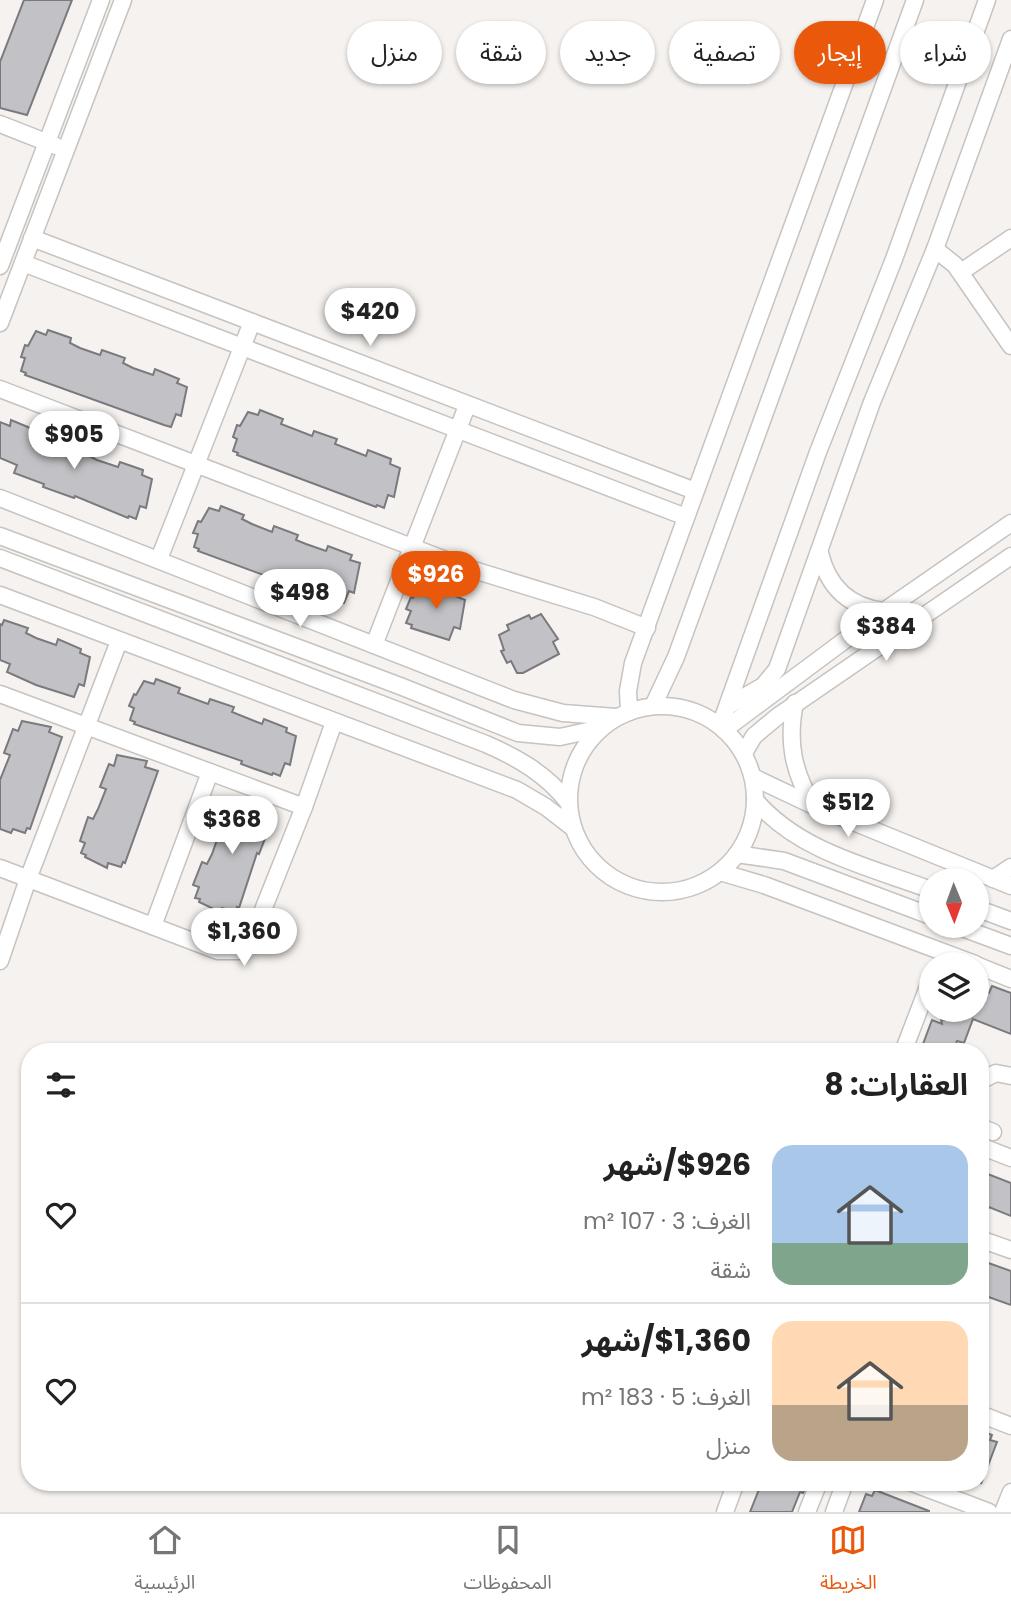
<!DOCTYPE html>
<html lang="ar">
<meta charset="utf-8">
<style>
body{margin:0;font-family:Poppins,"Noto Sans Arabic",sans-serif;background:#f2f2f2;color:#222;direction:rtl;height:100vh;display:flex;flex-direction:column;font-size:26px;white-space:nowrap}
*{box-sizing:border-box;margin:0}
p{font-size:23px;color:#767676}
.icon{flex:none;width:38px;height:38px;fill:none;stroke:currentColor;stroke-width:2;stroke-linecap:round;stroke-linejoin:round}
.map{position:relative;flex:1;overflow:hidden;direction:ltr}
.drawer{position:absolute;left:21px;top:1043px;width:968px;height:448px;display:flex;flex-direction:column;background:#fff;border-radius:28px;box-shadow:0 2px 5px #0004;direction:rtl}
.drawer>*{flex:none}
.guide{position:absolute;left:21px;top:21px;width:970px;height:63px;direction:rtl;display:flex;gap:14px}
.needle{width:46px;rotate:179deg}
.fabs{position:absolute;left:919px;top:868px;display:grid;gap:14px}
.fabs a{display:grid;place-items:center;width:70px;height:70px;border-radius:50%;background:#fff;box-shadow:0 2px 5px #0004;font-size:35px}
.price{position:absolute;translate:-50% -60px;padding:0 16px;border-radius:24px;background:#fff;color:#222;font-size:23px;line-height:46px;filter:drop-shadow(0 2px 4px #0008)}
.price::after{content:'';position:absolute;left:50%;top:42px;width:21px;height:16px;margin-left:-10px;background:inherit;clip-path:polygon(0 0,100% 0,50% 100%)}
.price.active{background:#ea580c;color:#fff}
ul{padding:0;list-style:none}
li{display:flex;align-items:center;gap:21px;height:175px;padding:0 21px}
li+li{border-top:2px solid #e0e0e0}
li span{display:grid;place-items:center;flex:none;width:196px;height:140px;border-radius:21px;color:#555}
li>.icon{margin-inline-start:auto}
span .icon{width:84px;height:84px;fill:#fffc;stroke-width:1}
li b{font-size:30px}
h2{display:flex;justify-content:space-between;align-items:center;height:84px;padding:0 21px;font-size:30px}
.tag{padding:0 24px;border-radius:32px;background:#fff;box-shadow:0 2px 5px #0004;font-size:24px;line-height:63px}
.tag.active{background:#ea580c;color:#fff}
.tabs{display:flex;justify-content:space-around;align-items:center;height:98px;border-top:2px solid #e0e0e0;background:#fff;font-size:19px;color:#767676}
.tabs a{display:grid;justify-items:center;gap:4px}
.tabs .active{color:#ea580c}
.map>svg:first-child{display:block}
.building{fill:#c2c2c6;stroke:#7a7a7e;stroke-width:2}
.lines{fill:none;stroke-linecap:round;stroke-linejoin:round}
.minor-casing{stroke:#c6c3c0;stroke-width:19}
.minor{stroke:#fff;stroke-width:16}
</style>
<div class="map">
<svg width="1011" height="1512" viewBox="0 0 1011 1512">
<rect width="100%" height="100%" fill="#f5f2ef"/>
<!-- building -->
<g class="building">
<polygon points="24,0 72,0 27,115 0,108 0,62"/>
<polygon points="48,330 71,338 70,343 80,348 100,355 102,350 125,358 123,363 133,368 153,375 155,369 179,379 177,383 187,387 181,416 176,414 171,427 164,425 25,375 26,373 21,371 25,358 21,357 25,345 28,346 36,331 46,335"/>
<polygon points="260,410 283,419 281,424 312,436 314,431 337,439 335,444 356,452 366,456 368,450 391,459 390,464 400,468 394,497 388,495 384,508 377,505 376,507 237,455 238,453 233,451 237,439 233,437 237,425 240,426 248,412 258,415"/>
<polygon points="11,420 35,430 33,434 43,439 64,447 66,442 89,450 87,455 97,460 118,467 120,462 143,470 142,475 152,479 146,508 140,506 136,519 129,516 128,518 75,496 74,498 43,487 44,484 14,473 17,465 0,458 0,422 10,426"/>
<polygon points="221,506 244,515 242,519 252,524 272,532 274,526 298,535 296,540 306,544 326,551 328,546 352,555 350,560 360,563 354,593 349,591 344,603 337,602 198,551 199,549 194,547 198,534 193,533 198,521 201,522 209,508 219,511"/>
<polygon points="433,583 457,591 455,596 465,600 460,629 454,627 449,640 411,628 412,625 406,623 411,611 406,609 411,597 413,598 421,584 431,588"/>
<polygon points="541,614 558,639 553,642 559,654 523,673 517,673 511,661 507,663 501,651 504,650 499,635 509,630 507,625 529,615 531,619"/>
<polygon points="4,620 28,628 26,633 36,638 56,645 58,639 81,649 80,653 90,657 84,686 79,684 74,697 36,685 7,672 10,664 0,660 0,624 2,625"/>
<polygon points="156,679 180,688 178,693 208,704 210,699 234,707 232,712 262,724 264,719 287,728 286,732 296,736 290,765 285,763 280,776 273,773 272,775 241,764 242,761 134,724 135,722 130,720 134,708 129,706 134,694 136,695 144,681 154,684"/>
<polygon points="22,721 51,727 49,732 62,737 30,829 27,828 25,833 13,829 11,833 0,829 0,780 10,755 4,753 13,729 18,731"/>
<polygon points="117,755 147,761 145,767 158,771 125,863 123,862 121,867 108,863 107,868 85,857 86,855 81,853 85,843 80,841 88,817 93,819 98,809 106,789 100,787 109,764 114,766"/>
<polygon points="231,800 260,805 258,811 271,815 269,822 271,823 259,854 257,853 239,908 237,907 235,912 222,908 220,912 199,902 200,899 195,898 199,887 193,885 202,862 207,864 212,854 219,834 214,832 222,808 227,810"/>
<polygon points="992,986 1011,993 1011,1034 973,1019 964,1043 957,1041 953,1052 920,1052 932,1020 942,1024 941,1019 945,1020 949,1010 976,1010 976,988 989,993"/>
<polygon points="980,1171 1011,1183 1011,1216 989,1207 980,1227"/>
<polygon points="980,1260 1011,1271 1011,1305 983,1295 984,1291 981,1290 985,1280 980,1278"/>
<polygon points="980,1430 992,1435 990,1440 997,1442 981,1484"/>
<polygon points="770,1482 808,1482 803,1493 800,1492 792,1512 750,1512 760,1487 767,1490"/>
<polygon points="875,1490 929,1511 929,1512 859,1512 866,1494 872,1496"/>
</g>
<g class="lines">
<defs>
<g id="minor">
<polyline points="0,124 56,146"/>
<polyline points="32,238 695,491"/>
<polyline points="935,249 955,265 1011,346"/>
<polyline points="23,263 686,517"/>
<polyline points="0,266 101,0"/>
<polyline points="961,272 1011,238"/>
<polyline points="0,323 123,0"/>
<polyline points="0,389 464,567 594,607 647,628"/>
<polyline points="0,498 514,700 563,713 616,717"/>
<polyline points="0,536 400,686 518,733 560,737 601,728"/>
<path d="M820,553C828,587 849,607 884,611"/>
<path d="M0,558L486,744C518,758 546,774 568,802"/>
<polyline points="159,559 252,322"/>
<polyline points="0,595 517,790 546,807 573,828"/>
<polyline points="374,645 467,406"/>
<polyline points="0,694 304,807"/>
<path d="M795,703C787,741 793,773 814,806"/>
<circle cx="662" cy="799" r="93"/>
<polyline points="653,706 676,657 915,0"/>
<polyline points="728,706 763,686 777,669 872,402 935,249 1011,39"/>
<polyline points="629,712 628,691 633,663 875,0"/>
<polyline points="720,726 818,452 894,259 987,0"/>
<polyline points="724,730 884,611 1011,523"/>
<polyline points="744,753 754,736 778,716 1011,556"/>
<polyline points="753,777 814,806 1011,886"/>
<path d="M755,800C799,852 870,867 931,890"/>
<polyline points="737,854 784,861 931,916"/>
<polyline points="0,868 218,951 239,951 253,935 304,807 334,722"/>
<polyline points="720,872 764,885 975,964"/>
<polyline points="993,879 1011,867"/>
<polyline points="976,908 1011,921"/>
<polyline points="153,926 210,772"/>
<polyline points="957,926 1011,946"/>
<polyline points="0,961 28,879 119,641"/>
<polyline points="976,965 1011,979"/>
<polyline points="903,1052 931,979"/>
<polyline points="980,1081 996,1073 1011,1076"/>
<polyline points="980,1127 993,1132"/>
<polyline points="980,1146 1011,1158"/>
<polyline points="980,1239 1011,1250"/>
<polyline points="980,1414 1011,1426"/>
<polyline points="910,1482 989,1512"/>
<polyline points="725,1512 736,1482"/>
<polyline points="807,1512 819,1482"/>
<polyline points="834,1512 845,1482"/>
<polyline points="1003,1512 1011,1492"/>
</g>
</defs>
<!-- minor casing -->
<use href="#minor" class="minor-casing"/>
<!-- minor -->
<use href="#minor" class="minor"/>
</g>
</svg>
<div class="fabs">
<a><svg class="needle" viewBox="-14 -14 28 28"><path d="M0-13l5 13h-10z" fill="#e53935"/><path d="M0 13l5-13h-10z" fill="#767676"/></svg></a>
<a><svg class="icon" aria-label="layers" viewBox="0 0 24 24"><path d="M12 4l9 5-9 5-9-5zM3 14l9 5 9-5"/></svg></a>
</div>
<b class="price" style="left:370px;top:348px">$420</b>
<b class="price" style="left:74px;top:471px">$905</b>
<b class="price active" style="left:436px;top:611px">$926</b>
<b class="price" style="left:300px;top:629px">$498</b>
<b class="price" style="left:886px;top:663px">$384</b>
<b class="price" style="left:848px;top:839px">$512</b>
<b class="price" style="left:232px;top:856px">$368</b>
<b class="price" style="left:244px;top:968px">$1,360</b>
<div class="guide">
<a class="tag">شراء</a>
<a class="tag active">إيجار</a>
<a class="tag">تصفية</a>
<a class="tag">جديد</a>
<a class="tag">شقة</a>
<a class="tag">منزل</a>
</div>
<section class="drawer">
<h2>العقارات: 8<svg class="icon" aria-label="filters" viewBox="0 0 24 24"><path d="M4 7h16M4 17h16"/><circle cx="9" cy="7" r="2"/><circle cx="15" cy="17" r="2"/></svg></h2>
<ul>
<li><span style="background:linear-gradient(#a9c7e8 70%,#7fa58c 0)"><svg class="icon" aria-label="home" viewBox="0 0 24 24"><path d="M3 11l9-7 9 7M6 9v11h12V9"/></svg></span><div><b>$926/شهر</b><p>الغرف: 3 · 107 m²</p><p>شقة</p></div><svg class="icon" aria-label="heart" viewBox="0 0 24 24"><path d="M12 20l-8-8c-3-5 5-10 8-4 3-6 11-1 8 4z"/></svg></li>
<li><span style="background:linear-gradient(#ffd9b3 60%,#b9a48a 0)"><svg class="icon" aria-label="home" viewBox="0 0 24 24"><path d="M3 11l9-7 9 7M6 9v11h12V9"/></svg></span><div><b>$1,360/شهر</b><p>الغرف: 5 · 183 m²</p><p>منزل</p></div><svg class="icon" aria-label="heart" viewBox="0 0 24 24"><path d="M12 20l-8-8c-3-5 5-10 8-4 3-6 11-1 8 4z"/></svg></li>
</ul>
</section>
</div>
<nav class="tabs">
<a class="active"><svg class="icon" aria-label="map" viewBox="0 0 24 24"><path d="M3 6l6-2 6 2 6-2v14l-6 2-6-2-6 2zM9 4v14M15 6v14"/></svg>الخريطة</a>
<a><svg class="icon" aria-label="saved" viewBox="0 0 24 24"><path d="M7 4h10v16l-5-4-5 4z"/></svg>المحفوظات</a>
<a><svg class="icon" aria-label="home" viewBox="0 0 24 24"><path d="M3 11l9-7 9 7M6 9v11h12V9"/></svg>الرئيسية</a>
</nav>
